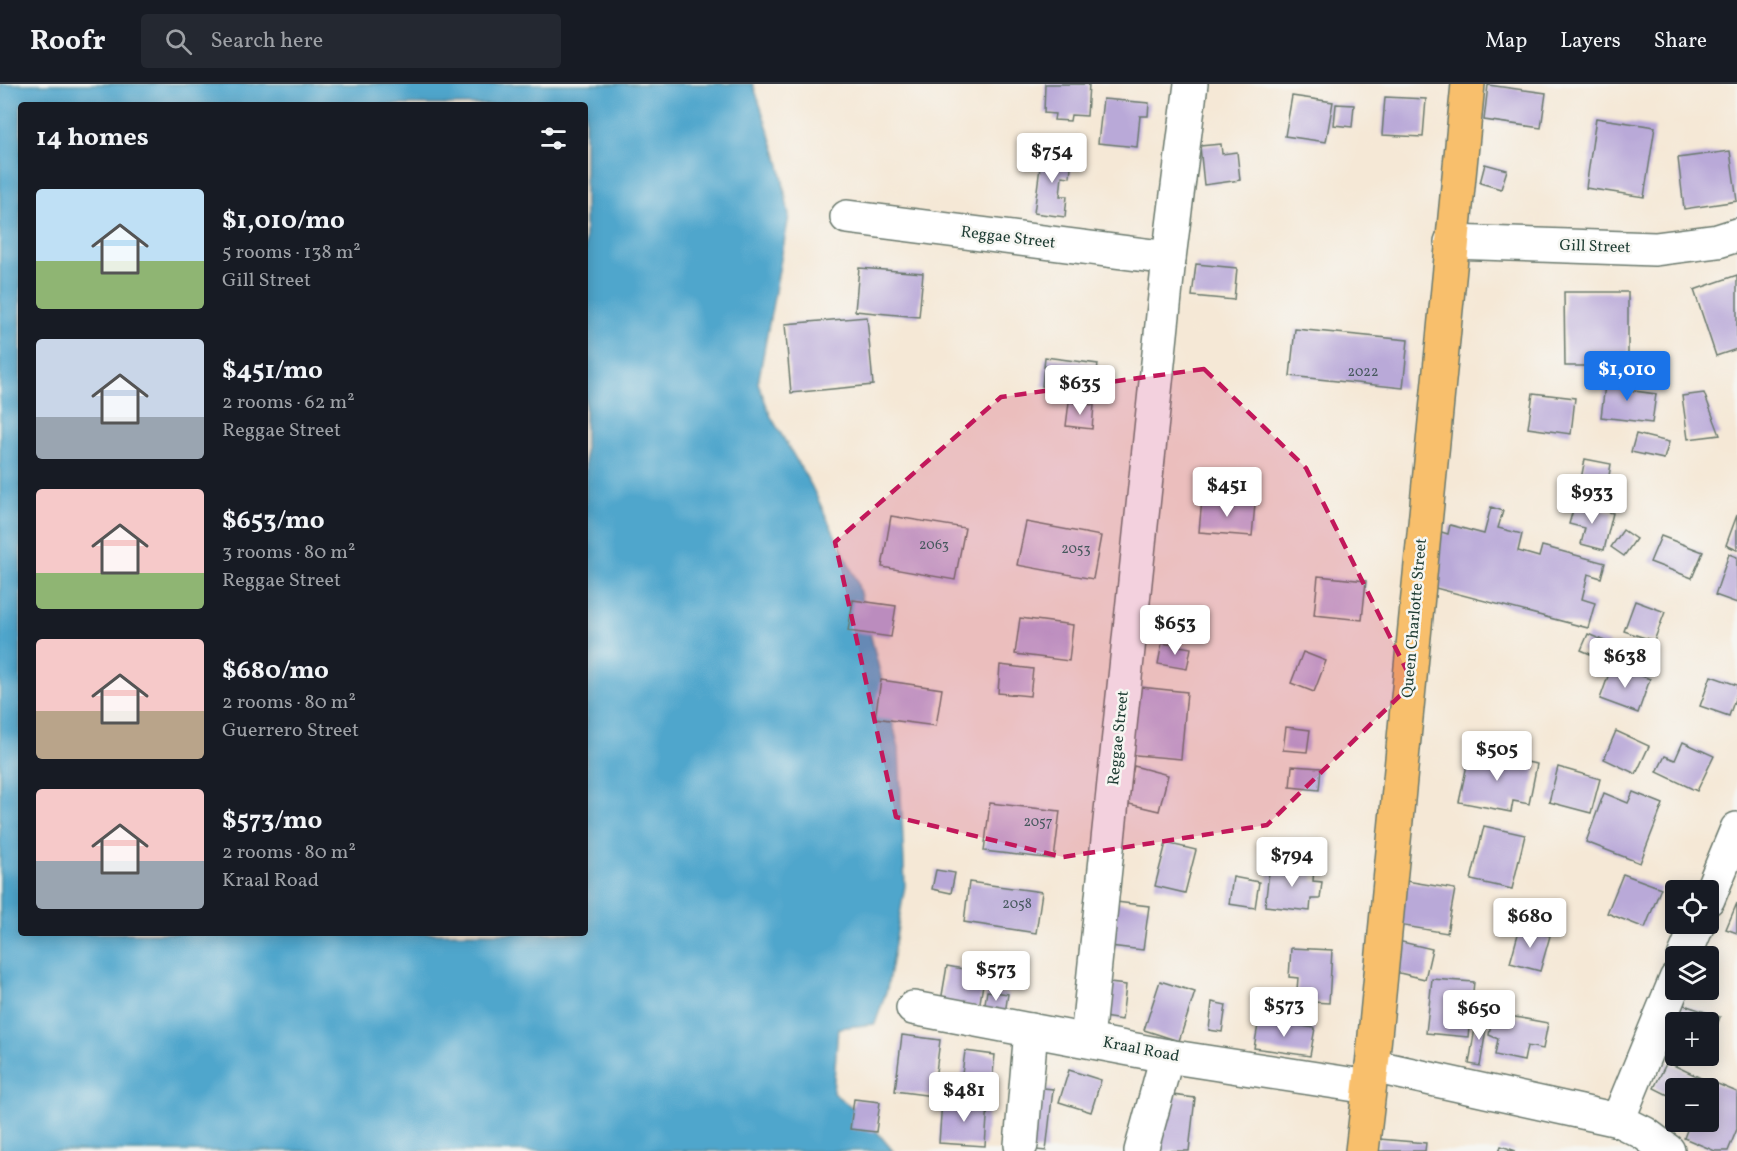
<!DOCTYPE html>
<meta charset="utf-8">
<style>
body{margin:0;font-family:Vollkorn,serif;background:#242831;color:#f1f3f6;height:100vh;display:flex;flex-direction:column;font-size:22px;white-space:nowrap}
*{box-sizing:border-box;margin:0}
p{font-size:20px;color:#9ea1a6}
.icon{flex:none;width:33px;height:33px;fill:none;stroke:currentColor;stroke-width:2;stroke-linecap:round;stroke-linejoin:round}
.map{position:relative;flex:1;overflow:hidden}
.drawer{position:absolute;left:18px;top:18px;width:570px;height:834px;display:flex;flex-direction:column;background:#171b24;border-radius:6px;box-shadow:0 3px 15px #0003}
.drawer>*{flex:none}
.controls{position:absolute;left:1665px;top:796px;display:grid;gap:12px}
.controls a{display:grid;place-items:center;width:54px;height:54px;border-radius:6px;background:#171b24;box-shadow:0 3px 15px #0003;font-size:30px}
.price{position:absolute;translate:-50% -51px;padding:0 14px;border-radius:6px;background:#fff;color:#222;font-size:20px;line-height:39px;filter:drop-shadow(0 2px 3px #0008)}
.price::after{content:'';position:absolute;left:50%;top:36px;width:18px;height:14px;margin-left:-9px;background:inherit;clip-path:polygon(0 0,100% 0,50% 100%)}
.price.active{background:#1a73e8;color:#fff}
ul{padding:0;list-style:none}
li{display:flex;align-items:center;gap:18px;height:150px;padding:0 18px}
li span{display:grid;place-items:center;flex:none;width:168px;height:120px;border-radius:6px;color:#555}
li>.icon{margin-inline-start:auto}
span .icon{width:72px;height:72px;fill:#fffc;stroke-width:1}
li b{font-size:26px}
h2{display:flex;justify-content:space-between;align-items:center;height:72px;padding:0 18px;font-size:26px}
header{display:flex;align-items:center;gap:36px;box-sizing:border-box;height:84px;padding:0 30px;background:#171b24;border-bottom:2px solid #363941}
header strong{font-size:28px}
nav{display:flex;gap:33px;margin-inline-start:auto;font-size:21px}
.search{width:420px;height:54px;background:#242831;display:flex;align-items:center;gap:15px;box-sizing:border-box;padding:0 21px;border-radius:6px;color:#9ea1a6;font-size:22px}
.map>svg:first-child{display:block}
.water{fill:#4fa6cc;stroke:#377280;stroke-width:1.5;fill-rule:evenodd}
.building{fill:#b9a9d8}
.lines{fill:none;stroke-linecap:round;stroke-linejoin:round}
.minor-casing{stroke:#6a796d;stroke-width:36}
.major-casing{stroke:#6a796d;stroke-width:36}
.minor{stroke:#fff;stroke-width:33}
.major{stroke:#f8bf6c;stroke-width:33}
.marked{fill:#c2185b;fill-opacity:0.2;stroke:#c2185b;stroke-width:4.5;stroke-dasharray:12 8;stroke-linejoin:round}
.labels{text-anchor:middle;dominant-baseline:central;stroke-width:5;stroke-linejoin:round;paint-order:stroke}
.number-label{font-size:14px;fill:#46585d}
.street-label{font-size:16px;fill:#1f3d34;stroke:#f6f6f2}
</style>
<header>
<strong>Roofr</strong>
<div class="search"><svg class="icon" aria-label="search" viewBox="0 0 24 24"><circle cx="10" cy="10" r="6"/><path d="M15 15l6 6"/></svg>Search here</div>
<nav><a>Map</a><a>Layers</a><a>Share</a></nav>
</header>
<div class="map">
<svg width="1737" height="1067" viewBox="0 0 1737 1067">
<rect width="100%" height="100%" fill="#f6f6f2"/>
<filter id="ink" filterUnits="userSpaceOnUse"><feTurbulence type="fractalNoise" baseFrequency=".0167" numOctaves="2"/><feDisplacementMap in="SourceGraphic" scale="12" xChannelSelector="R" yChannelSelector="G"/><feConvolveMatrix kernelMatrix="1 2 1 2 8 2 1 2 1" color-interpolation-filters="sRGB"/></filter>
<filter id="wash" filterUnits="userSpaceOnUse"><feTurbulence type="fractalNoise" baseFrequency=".008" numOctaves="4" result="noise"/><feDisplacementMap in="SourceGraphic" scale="24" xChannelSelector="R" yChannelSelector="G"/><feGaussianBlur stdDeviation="1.35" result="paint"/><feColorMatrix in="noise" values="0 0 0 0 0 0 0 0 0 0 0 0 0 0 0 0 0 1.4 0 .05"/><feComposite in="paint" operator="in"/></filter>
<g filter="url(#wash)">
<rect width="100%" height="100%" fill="#f5e8d6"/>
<!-- water -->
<path class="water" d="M0,0H753L780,81L789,132L758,299L771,333L811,401L857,497L899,664L905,802L887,905L875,940L838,944L833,1009L864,1032L893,1067H0ZM21,21H585V849H21Z"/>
<g id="blocks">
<!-- building -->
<g class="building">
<polygon points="1045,0 1089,0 1087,32 1071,31 1070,37 1054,36 1055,30 1044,29"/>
<polygon points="1488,1 1546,9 1541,44 1484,36"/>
<polygon points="1292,12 1333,18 1326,58 1285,52"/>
<polygon points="1385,13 1426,15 1423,53 1382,51"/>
<polygon points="1103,15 1149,19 1148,32 1140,32 1137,63 1098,59"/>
<polygon points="1336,20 1354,21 1352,43 1334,41"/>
<polygon points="1596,34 1655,43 1644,113 1586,104"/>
<polygon points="1221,60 1222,70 1237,68 1240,96 1204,101 1200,62"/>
<polygon points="1730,67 1737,117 1684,125 1678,74"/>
<polygon points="1042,68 1072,72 1070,93 1062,92 1060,112 1067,112 1065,133 1034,129"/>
<polygon points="1485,80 1507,86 1501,105 1480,99"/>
<polygon points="1196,180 1237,184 1234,216 1192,212"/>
<polygon points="859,184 923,189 919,233 855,227"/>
<polygon points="1737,191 1737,265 1716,272 1694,206"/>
<polygon points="1564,208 1628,208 1628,282 1565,282"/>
<polygon points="867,233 873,301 791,309 785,240"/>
<polygon points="1295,245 1408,256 1403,304 1290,292"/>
<polygon points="1045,273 1098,280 1094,309 1042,302"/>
<polygon points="1606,293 1628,296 1627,306 1656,310 1652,339 1601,333"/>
<polygon points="1533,309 1575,314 1571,350 1528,344"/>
<polygon points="1704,309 1720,351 1688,355 1682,312"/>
<polygon points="1069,318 1094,321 1092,345 1066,342"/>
<polygon points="1636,350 1669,358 1664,375 1631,368"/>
<polygon points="1585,375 1611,380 1605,415 1578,410"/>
<polygon points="1202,415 1255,420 1252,452 1199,448"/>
<polygon points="1575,419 1613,429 1604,466 1581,460 1585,444 1569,440"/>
<polygon points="1491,423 1503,427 1498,444 1522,450 1518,467 1539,473 1542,462 1605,479 1601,494 1588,490 1582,515 1595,519 1588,544 1424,501 1438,447 1448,450 1450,441 1484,450"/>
<polygon points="1737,431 1737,466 1726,461"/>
<polygon points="891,432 965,444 955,496 882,483"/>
<polygon points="1026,438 1101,452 1093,495 1017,481"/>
<polygon points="1623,446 1636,455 1624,472 1611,463"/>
<polygon points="1661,452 1703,468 1692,494 1650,478"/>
<polygon points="1729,470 1737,473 1737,519 1715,511"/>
<polygon points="1318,492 1366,497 1362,536 1314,531"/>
<polygon points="853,516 896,522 891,553 848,547"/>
<polygon points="1635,517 1665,528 1654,557 1624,547"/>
<polygon points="1020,534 1073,541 1069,577 1015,570"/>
<polygon points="1588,550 1609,559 1602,575 1581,566"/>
<polygon points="1162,559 1191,564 1187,585 1158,580"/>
<polygon points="1303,568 1326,577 1314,608 1291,599"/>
<polygon points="1000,581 1033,585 1030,612 998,609"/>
<polygon points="1612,581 1650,595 1638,629 1600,615"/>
<polygon points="1711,592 1737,601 1737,609 1729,632 1700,622"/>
<polygon points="881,596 942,605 936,642 875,634"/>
<polygon points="1131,602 1187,608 1181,675 1125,670"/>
<polygon points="1286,643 1310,646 1307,668 1283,666"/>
<polygon points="1616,647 1649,662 1636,690 1604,675"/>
<polygon points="1683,658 1714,672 1697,707 1657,688 1665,672 1675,676"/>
<polygon points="1470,667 1537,680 1529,720 1513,717 1511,728 1459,718"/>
<polygon points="1134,682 1168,691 1159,727 1125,719"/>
<polygon points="1292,682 1321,684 1319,706 1290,703"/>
<polygon points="1558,683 1600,695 1591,729 1549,718"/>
<polygon points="1633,708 1663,720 1640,779 1586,758 1604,709 1628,719"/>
<polygon points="990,719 1060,727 1054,775 984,767"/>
<polygon points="1484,742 1525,751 1512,805 1471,796"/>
<polygon points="1166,759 1196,766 1185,809 1155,802"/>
<polygon points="1270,780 1314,785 1313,797 1322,798 1320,815 1311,815 1310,827 1265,822"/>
<polygon points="936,786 955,789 951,809 932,805"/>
<polygon points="1623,790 1661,804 1645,844 1607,829"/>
<polygon points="1233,793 1259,798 1255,824 1229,820"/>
<polygon points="1394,795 1455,805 1447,849 1386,839"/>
<polygon points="969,798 1042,808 1036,849 964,838"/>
<polygon points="1116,818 1149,822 1143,866 1110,862"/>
<polygon points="1737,819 1737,849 1726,845"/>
<polygon points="1520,843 1550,852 1540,887 1510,879"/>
<polygon points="1385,854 1432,865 1425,895 1378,884"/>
<polygon points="1291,864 1332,866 1329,919 1296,917 1298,894 1289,893"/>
<polygon points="947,882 985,889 979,924 941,917"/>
<polygon points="1432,895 1474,898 1468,953 1426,949"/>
<polygon points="1160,897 1195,908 1179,957 1144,946"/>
<polygon points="1101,898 1126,901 1122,936 1097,932"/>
<polygon points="987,907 1008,910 1005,929 984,925"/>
<polygon points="1212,918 1226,921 1222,948 1209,946"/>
<polygon points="1675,918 1720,933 1711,959 1708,958 1708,939 1676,939 1676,971 1659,966"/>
<polygon points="1493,929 1548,939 1543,965 1527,962 1524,977 1495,971 1498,955 1489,951"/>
<polygon points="1477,932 1488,933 1480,982 1469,980"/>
<polygon points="1259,935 1315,944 1310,972 1254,964"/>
<polygon points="902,951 940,956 933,1012 895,1007"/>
<polygon points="965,967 995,971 990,1017 959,1013"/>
<polygon points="1667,978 1701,994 1696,1005 1676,1005 1676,1015 1654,1004"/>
<polygon points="1069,986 1101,996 1091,1028 1059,1018"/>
<polygon points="1708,996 1737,1008 1737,1045 1728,1067 1715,1067 1684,1054 1690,1038 1708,1038 1708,1005 1704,1005"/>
<polygon points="1014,1001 1053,1005 1046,1067 1007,1063"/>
<polygon points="1150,1008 1195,1014 1189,1067 1143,1067"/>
<polygon points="854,1015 880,1018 876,1048 850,1045"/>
<polygon points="942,1017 988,1020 985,1062 939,1059"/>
<polygon points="1379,1055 1426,1059 1425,1067 1378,1067"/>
<polygon points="1501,1062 1516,1067 1499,1067"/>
</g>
</g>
</g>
<g filter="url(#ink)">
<use href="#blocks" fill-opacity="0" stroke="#6a796d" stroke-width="1.5"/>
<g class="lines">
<defs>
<g id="minor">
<polyline points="847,133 1169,174"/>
<polyline points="1451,158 1655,165 1718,157 1737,151"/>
<polyline points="1708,815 1737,745"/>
<polyline points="1684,873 1698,840"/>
<polyline points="913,924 1167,972 1369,1003"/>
<polyline points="1087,956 1169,174 1191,0"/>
<polyline points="1372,982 1618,1036 1644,1049 1668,1067"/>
<polyline points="1618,1036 1676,895"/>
<polyline points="1021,1061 1031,946"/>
<polyline points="1141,1067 1167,972"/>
</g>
<polyline id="major" points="1362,1067 1372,982 1468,0"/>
</defs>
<!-- minor casing -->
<use href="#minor" class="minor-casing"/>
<!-- major casing -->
<use href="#major" class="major-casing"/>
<!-- minor -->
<use href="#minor" class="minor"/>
<!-- major -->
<use href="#major" class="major"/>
</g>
</g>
<!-- marked area -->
<path class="marked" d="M1204,285L1306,384L1413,599L1267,741L1063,773L896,733L835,458L1001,313Z"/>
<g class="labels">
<!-- number labels -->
<g class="number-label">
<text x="1363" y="288">2022</text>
<text x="934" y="461">2063</text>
<text x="1076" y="465">2053</text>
<text x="1038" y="738">2057</text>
<text x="1017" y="820">2058</text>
</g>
<!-- street labels -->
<g class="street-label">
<text transform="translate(1008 154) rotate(7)">Reggae Street</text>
<text transform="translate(1595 163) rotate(2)">Gill Street</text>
<text transform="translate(1415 534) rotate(-85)">Queen Charlotte Street</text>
<text transform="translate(1119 654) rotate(-84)">Reggae Street</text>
<text transform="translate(1141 966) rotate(11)">Kraal Road</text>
</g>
</g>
</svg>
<div class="controls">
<a><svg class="icon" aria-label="locate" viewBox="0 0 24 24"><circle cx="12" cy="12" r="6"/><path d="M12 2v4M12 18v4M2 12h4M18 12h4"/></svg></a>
<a><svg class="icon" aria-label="layers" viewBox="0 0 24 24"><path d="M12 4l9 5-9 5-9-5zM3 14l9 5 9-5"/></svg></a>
<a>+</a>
<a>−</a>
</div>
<b class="price" style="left:1052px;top:100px">$754</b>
<b class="price active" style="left:1627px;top:318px">$1,010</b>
<b class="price" style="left:1080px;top:332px">$635</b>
<b class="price" style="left:1227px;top:434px">$451</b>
<b class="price" style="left:1592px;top:441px">$933</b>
<b class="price" style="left:1175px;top:572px">$653</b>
<b class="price" style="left:1625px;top:605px">$638</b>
<b class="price" style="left:1497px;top:698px">$505</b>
<b class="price" style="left:1292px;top:804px">$794</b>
<b class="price" style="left:1530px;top:865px">$680</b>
<b class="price" style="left:996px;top:918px">$573</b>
<b class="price" style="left:1284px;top:954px">$573</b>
<b class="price" style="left:1479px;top:957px">$650</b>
<b class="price" style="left:964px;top:1039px">$481</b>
<section class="drawer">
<h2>14 homes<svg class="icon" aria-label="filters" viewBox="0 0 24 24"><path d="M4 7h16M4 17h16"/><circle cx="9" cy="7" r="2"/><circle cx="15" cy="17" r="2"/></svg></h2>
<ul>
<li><span style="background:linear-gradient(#bfe0f5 60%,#8fb573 0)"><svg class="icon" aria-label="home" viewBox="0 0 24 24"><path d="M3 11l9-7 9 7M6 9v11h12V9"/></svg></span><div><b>$1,010/mo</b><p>5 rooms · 138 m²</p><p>Gill Street</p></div></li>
<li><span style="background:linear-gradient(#c9d6e8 65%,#9aa5b1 0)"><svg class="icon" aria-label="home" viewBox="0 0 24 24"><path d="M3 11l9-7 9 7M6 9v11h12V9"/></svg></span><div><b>$451/mo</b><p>2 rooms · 62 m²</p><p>Reggae Street</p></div></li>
<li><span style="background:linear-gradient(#f6c9c9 70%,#8fb573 0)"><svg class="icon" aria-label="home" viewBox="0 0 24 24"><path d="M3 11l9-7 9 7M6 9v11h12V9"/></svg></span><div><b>$653/mo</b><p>3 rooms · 80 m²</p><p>Reggae Street</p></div></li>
<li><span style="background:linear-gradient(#f6c9c9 60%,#b9a48a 0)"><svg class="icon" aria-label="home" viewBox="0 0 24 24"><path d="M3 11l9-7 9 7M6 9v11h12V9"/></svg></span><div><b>$680/mo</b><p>2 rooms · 80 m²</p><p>Guerrero Street</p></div></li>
<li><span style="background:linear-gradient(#f6c9c9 60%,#9aa5b1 0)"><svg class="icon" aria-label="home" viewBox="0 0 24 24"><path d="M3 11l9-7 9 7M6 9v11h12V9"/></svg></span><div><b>$573/mo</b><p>2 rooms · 80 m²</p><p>Kraal Road</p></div></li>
</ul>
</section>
</div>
